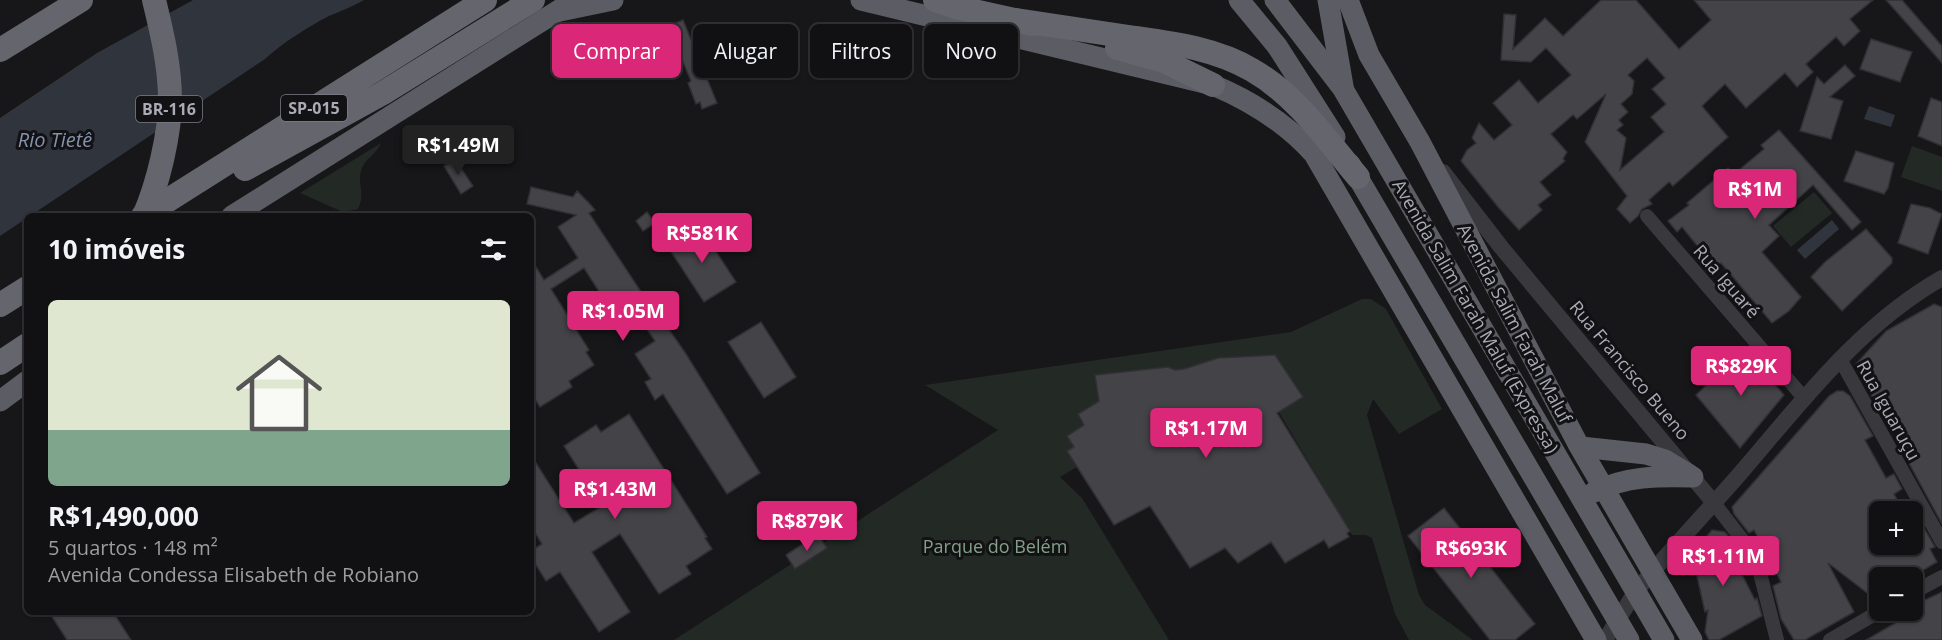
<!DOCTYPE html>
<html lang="pt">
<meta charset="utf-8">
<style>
body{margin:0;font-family:"Open Sans",sans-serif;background:#1a191b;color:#f1f3f6;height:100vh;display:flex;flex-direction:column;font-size:22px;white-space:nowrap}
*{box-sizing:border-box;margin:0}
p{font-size:20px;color:#9c9d9f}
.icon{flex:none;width:33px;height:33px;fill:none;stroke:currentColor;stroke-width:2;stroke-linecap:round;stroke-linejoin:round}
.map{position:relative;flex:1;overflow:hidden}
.drawer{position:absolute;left:24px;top:213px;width:510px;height:402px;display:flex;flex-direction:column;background:#111012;border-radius:9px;box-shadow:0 2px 4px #0004,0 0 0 2px #303032}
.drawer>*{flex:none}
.top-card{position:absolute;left:552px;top:24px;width:570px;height:54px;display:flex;gap:12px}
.tools{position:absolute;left:1869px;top:501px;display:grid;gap:12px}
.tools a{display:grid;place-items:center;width:54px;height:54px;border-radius:9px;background:#111012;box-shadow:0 2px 4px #0004,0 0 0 2px #303032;font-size:30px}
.price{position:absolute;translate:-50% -51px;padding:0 14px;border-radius:6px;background:#db2777;color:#fff;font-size:20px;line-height:39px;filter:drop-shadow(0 2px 3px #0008)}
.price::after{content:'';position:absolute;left:50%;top:36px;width:18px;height:14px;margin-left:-9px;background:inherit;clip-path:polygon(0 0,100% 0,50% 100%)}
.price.selected{background:#222;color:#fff}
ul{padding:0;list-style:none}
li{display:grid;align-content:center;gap:12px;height:318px;padding:0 24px}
li span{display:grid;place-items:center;height:186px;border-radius:9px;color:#555}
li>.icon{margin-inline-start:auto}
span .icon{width:108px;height:108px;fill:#fffc;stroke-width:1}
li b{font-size:26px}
h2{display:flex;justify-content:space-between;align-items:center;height:72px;padding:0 24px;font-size:26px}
.tag{padding:0 21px;border-radius:9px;background:#111012;box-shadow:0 2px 4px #0004,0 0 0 2px #303032;font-size:21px;line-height:54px}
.tag.selected{background:#db2777;color:#fff}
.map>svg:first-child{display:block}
.green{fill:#232a25}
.water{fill:#30343d}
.building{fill:#444348;stroke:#313034;stroke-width:1.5;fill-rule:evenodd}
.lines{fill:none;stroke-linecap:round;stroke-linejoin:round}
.minor{stroke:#38383d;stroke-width:14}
.tertiary{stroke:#38383d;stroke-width:16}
.trunk{stroke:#5c5c64;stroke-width:21}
.motorway{stroke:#64656d;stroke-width:24}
.motorway-bridge{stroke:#64656d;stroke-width:24}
.labels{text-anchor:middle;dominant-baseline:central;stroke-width:6;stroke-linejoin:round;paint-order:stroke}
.shield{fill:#121113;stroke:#7c7d86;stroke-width:1.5}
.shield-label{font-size:16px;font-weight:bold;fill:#aaabb7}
.street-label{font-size:18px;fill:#aaabb7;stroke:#121113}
.park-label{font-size:18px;fill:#82a08a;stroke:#121113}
.water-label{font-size:20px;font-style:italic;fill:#8492ae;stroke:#121113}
</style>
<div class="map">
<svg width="1942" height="640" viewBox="0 0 1942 640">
<rect width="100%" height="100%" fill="#171618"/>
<!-- green -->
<g class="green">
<path d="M381,143C377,154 364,159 361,171C357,185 366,193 358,209L343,212L300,193Z"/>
<polygon points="1912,146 1942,157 1942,191 1901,177"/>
<polygon points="1814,192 1832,213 1791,247 1773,226"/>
<polygon points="1362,299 1371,299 1386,309 1442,409 1399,434 1373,399 1367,415 1419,595 1425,605 1473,640 1409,640 1395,614 1372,538 1366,535 1352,535 1279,412 1271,402 1116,406 1068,435 1074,447 1067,451 1077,467 1060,477 1082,498 1169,640 674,640 998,430 925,385 1291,332"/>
</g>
<!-- water -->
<g class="water">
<path d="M193,0H364C352,7 341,11 329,16C306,28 284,42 265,59L0,236V118L97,53Z"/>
<polygon points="1869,106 1895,115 1891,127 1864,119"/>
<polygon points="1832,220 1839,229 1805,259 1797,250"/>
</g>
<!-- building -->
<g class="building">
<path d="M1601,0H1636L1679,49L1711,20L1694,0H1873L1850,19L1860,31L1844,46L1836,37L1806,64L1813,72L1797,87L1785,73L1746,108L1725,84L1702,106L1728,137L1673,186L1669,182L1649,200L1652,204L1642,209L1638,216L1630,223L1617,209L1627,196L1585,142L1606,94L1577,119L1573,115L1551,134L1567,152L1563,159L1565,161L1540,182L1551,195L1538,205L1542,210L1519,230L1498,207L1461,161L1467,150L1476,143L1472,138L1479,123L1494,140L1512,125L1493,103L1519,80L1538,103L1571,75L1546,48L1531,62L1501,60L1504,14L1516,15L1513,49L1545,18L1563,36ZM1647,58L1665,78L1652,89L1666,104L1651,117L1664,132L1620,170L1626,138L1617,130L1623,125L1619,120L1628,112L1621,104L1632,94L1634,81L1628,75Z"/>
<polygon points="1886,0 1902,0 1942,46 1942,63"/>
<polygon points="683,20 717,103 702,109 700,102 696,104 688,83 691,81 676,45 673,46 665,28"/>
<polygon points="1871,39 1912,52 1900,82 1860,69"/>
<polygon points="1845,65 1855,76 1830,97 1843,101 1831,139 1800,131 1817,77 1824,84"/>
<polygon points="1931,98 1942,102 1942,146 1918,136"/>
<polygon points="1779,130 1861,222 1852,230 1813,185 1769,225 1779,236 1762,252 1801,297 1789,311 1772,323 1721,263 1708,273 1701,265 1708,259 1682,227 1677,232 1668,221 1689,205 1687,203 1728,168 1733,175 1764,149 1761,145"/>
<polygon points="1856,151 1894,163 1888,188 1884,194 1844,181"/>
<polygon points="455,159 473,186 461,194 444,166"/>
<polygon points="531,187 573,197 577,191 589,203 595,210 589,213 655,313 657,312 686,354 760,473 727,494 663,394 655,400 645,382 651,379 635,354 655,341 641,320 632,326 626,316 618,321 584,268 551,289 589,350 586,352 594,365 569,381 572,387 540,407 531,393 531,259 544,280 578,258 558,227 576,215 527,204"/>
<polygon points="1911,204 1930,208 1942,214 1928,254 1898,243"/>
<polygon points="647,212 655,223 643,231 636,221"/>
<polygon points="700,227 736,282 704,302 668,247"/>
<polygon points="1866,229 1892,258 1892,263 1842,311 1811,277 1825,262"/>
<polygon points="1934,304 1942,307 1942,524 1910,465 1909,462 1914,459 1897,428 1891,431 1855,365 1886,331"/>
<polygon points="761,322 796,377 764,398 728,342"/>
<polygon points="1744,348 1784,395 1740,448 1696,395"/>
<polygon points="1275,355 1303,397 1277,413 1350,531 1347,533 1349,537 1329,548 1324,540 1285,563 1271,542 1238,563 1225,548 1190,568 1150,506 1114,525 1067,451 1074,447 1067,436 1084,425 1078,414 1099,401 1095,375 1168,367 1175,370 1184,369 1218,358"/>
<polygon points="1837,391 1843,391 1850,396 1873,436 1865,440 1886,478 1894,474 1902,489 1894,494 1904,512 1874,512 1880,521 1880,544 1912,544 1912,525 1920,521 1935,547 1930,549 1937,562 1910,578 1904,567 1895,578 1880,578 1879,602 1828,563 1854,612 1805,640 1794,640 1781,619 1774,590 1773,586 1781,582 1754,530 1749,533 1734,514 1732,507 1829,396"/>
<polygon points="629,414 707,537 705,538 712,549 686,566 691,574 659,594 620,534 592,552 630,612 599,632 560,572 546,581 531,557 531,551 542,544 531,526 531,455 574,523 602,506 564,446 596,425 601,432"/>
<polygon points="1444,508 1535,624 1515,640 1490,640 1408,536"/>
<polygon points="1712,530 1725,532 1733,542 1736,548 1730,551 1755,600 1757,598 1762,616 1719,640 1709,640 1705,632 1708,610 1705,612 1694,563 1696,561 1690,556"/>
<polygon points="818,534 827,548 795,569 786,555"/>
<polygon points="1942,592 1942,640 1866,640 1899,621 1896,615 1904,610 1912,610 1912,606"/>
<polygon points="49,612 113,612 131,640 67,640"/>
</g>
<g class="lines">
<!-- minor -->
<g class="minor">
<polyline points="1647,216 1804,398"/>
<polyline points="1840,359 1942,542"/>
<polyline points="1714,503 1751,551 1758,565 1777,640"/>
<polyline points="1912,593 1942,577"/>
<polyline points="1830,640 1882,610"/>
</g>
<!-- tertiary -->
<g class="tertiary">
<polyline points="1443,172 1501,247 1714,503"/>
<path d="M1605,640L1636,591L1653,571C1682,537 1714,504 1744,469C1803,400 1861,324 1942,278"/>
</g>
<!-- trunk -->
<g class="trunk">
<path d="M861,0L1213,85C1251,101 1286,123 1314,154L1596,640"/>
<polyline points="1239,0 1277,46 1335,137"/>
<polyline points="1275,0 1343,89 1664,640"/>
<polyline points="1328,0 1343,86"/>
<polyline points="1348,0 1369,55 1420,142 1578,444 1692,640"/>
<polyline points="560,11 613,0"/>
<polyline points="1350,164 1629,640"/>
<polyline points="232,216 575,0"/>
<polyline points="0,401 27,381"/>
<polyline points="1581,447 1646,454 1665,460 1690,475"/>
<path d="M1594,492C1626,476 1658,476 1693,477"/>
</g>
<!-- motorway -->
<g class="motorway">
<polyline points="935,0 956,7 1032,24"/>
<path d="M1016,20C1054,26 1091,31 1129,37C1171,43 1215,48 1252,70C1296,95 1326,139 1358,177"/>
<polyline points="1117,48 1164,61 1213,85"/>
<polyline points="0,50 81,0"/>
<polyline points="245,169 383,93 533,0"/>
<polyline points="143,216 485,0"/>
<polyline points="0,305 27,288"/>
<polyline points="0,363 27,345"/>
</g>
<!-- motorway-bridge -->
<path class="motorway-bridge" d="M144,216C158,184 170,134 170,100C170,66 162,33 154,0"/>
</g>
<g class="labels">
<!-- shield labels -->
<g class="shield">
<rect x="281" y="95" width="66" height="26" rx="4.5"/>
<rect x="136" y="96" width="66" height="26" rx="4.5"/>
</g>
<g class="shield-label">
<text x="314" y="108">SP-015</text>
<text x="169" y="109">BR-116</text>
</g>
<!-- street labels -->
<g class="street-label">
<text transform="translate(1727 281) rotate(49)">Rua Iguaré</text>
<text transform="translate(1476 316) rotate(60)">Avenida Salim Farah Maluf (Expressa)</text>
<text transform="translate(1515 323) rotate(62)">Avenida Salim Farah Maluf</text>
<text transform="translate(1630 370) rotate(50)">Rua Francisco Bueno</text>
<text transform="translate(1889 410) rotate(61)">Rua Iguaruçu</text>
</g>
<!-- park labels -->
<g class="park-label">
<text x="995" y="546">Parque do Belém</text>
</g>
<!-- water labels -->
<g class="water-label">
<text x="55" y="139">Rio Tietê</text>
</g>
</g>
</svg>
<div class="tools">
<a>+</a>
<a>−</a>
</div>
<b class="price selected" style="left:458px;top:176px">R$1.49M</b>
<b class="price" style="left:1755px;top:220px">R$1M</b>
<b class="price" style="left:702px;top:264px">R$581K</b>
<b class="price" style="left:623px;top:342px">R$1.05M</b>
<b class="price" style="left:1741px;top:397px">R$829K</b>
<b class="price" style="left:1206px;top:459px">R$1.17M</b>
<b class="price" style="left:615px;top:520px">R$1.43M</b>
<b class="price" style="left:807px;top:552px">R$879K</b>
<b class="price" style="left:1471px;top:579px">R$693K</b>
<b class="price" style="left:1723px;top:587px">R$1.11M</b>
<div class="top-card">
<a class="tag selected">Comprar</a>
<a class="tag">Alugar</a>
<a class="tag">Filtros</a>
<a class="tag">Novo</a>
</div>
<section class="drawer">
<h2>10 imóveis<svg class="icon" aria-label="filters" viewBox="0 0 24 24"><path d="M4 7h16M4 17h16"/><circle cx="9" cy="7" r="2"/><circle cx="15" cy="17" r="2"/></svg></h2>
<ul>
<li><span style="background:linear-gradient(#dfe7d0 70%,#7fa58c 0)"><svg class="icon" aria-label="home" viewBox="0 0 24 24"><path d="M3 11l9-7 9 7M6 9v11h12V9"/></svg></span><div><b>R$1,490,000</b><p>5 quartos · 148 m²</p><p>Avenida Condessa Elisabeth de Robiano</p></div></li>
</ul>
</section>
</div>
